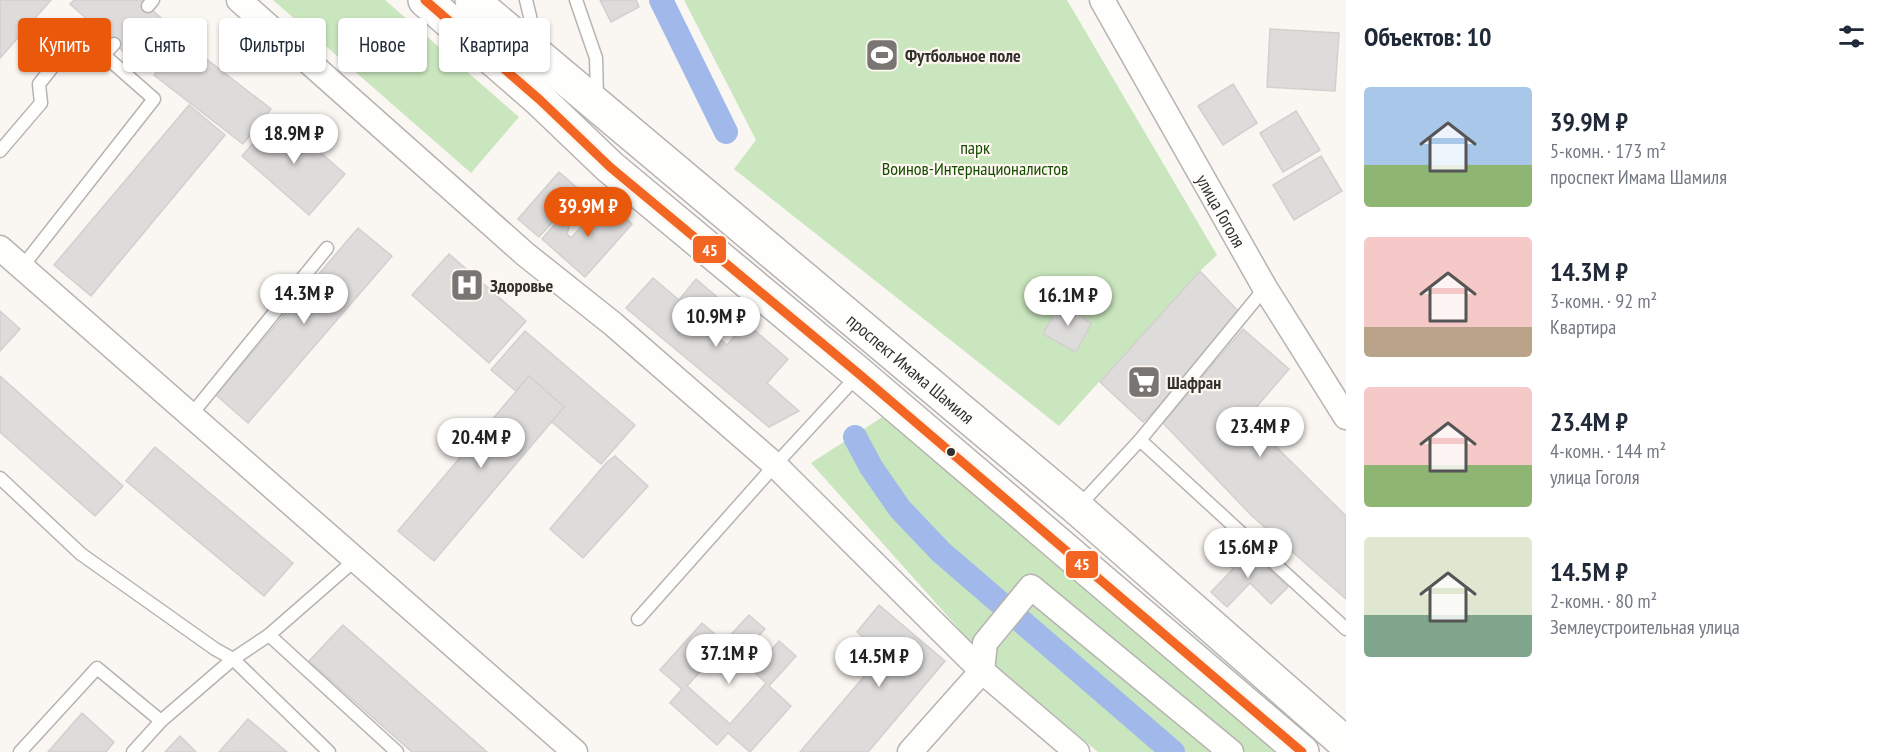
<!DOCTYPE html>
<html lang="ru">
<meta charset="utf-8">
<style>
body{margin:0;font-family:"PT Sans Narrow",sans-serif;background:#f6f6f7;color:#1f2937;height:100vh;display:flex;flex-direction:column;font-size:22px;white-space:nowrap}
*{box-sizing:border-box;margin:0}
p{font-size:20px;color:#747a83}
.icon{flex:none;width:33px;height:33px;fill:none;stroke:currentColor;stroke-width:2;stroke-linecap:round;stroke-linejoin:round}
.map{position:relative;flex:1;overflow:hidden}
.side{display:flex;flex-direction:column;background:#fff;width:540px}
.side>*{flex:none}
.hud{position:absolute;left:18px;top:18px;width:570px;height:54px;display:flex;gap:12px}
.price{position:absolute;translate:-50% -51px;padding:0 14px;border-radius:21px;background:#fff;color:#222;font-size:20px;line-height:39px;filter:drop-shadow(0 2px 3px #0008)}
.price::after{content:'';position:absolute;left:50%;top:36px;width:18px;height:14px;margin-left:-9px;background:inherit;clip-path:polygon(0 0,100% 0,50% 100%)}
.price.active{background:#ea580c;color:#fff}
ul{padding:0;list-style:none}
li{display:flex;align-items:center;gap:18px;height:150px;padding:0 18px}
li span{display:grid;place-items:center;flex:none;width:168px;height:120px;border-radius:6px;color:#555}
li>.icon{margin-inline-start:auto}
span .icon{width:72px;height:72px;fill:#fffc;stroke-width:1}
li b{font-size:26px}
h2{display:flex;justify-content:space-between;align-items:center;height:72px;padding:0 18px;font-size:26px}
.tag{padding:0 21px;border-radius:6px;background:#fff;box-shadow:0 2px 4px #0004;font-size:21px;line-height:54px}
.tag.active{background:#ea580c;color:#fff}
main{display:flex;flex:1;min-height:0}
.map>svg:first-child{display:block}
.green{fill:#c9e6be}
.lines{fill:none;stroke-linecap:round;stroke-linejoin:round}
.canal{stroke:#a0b8ea;stroke-width:24}
.building{fill:#dedcdb;stroke:#d2d0cf;stroke-width:1.5}
.lane-casing{stroke:#b6b3b1;stroke-width:15}
.street-casing{stroke:#b6b3b1;stroke-width:27}
.primary-casing{stroke:#b6b3b1;stroke-width:36}
.lane{stroke:#fefefd;stroke-width:12}
.street{stroke:#fefefd;stroke-width:24}
.primary{stroke:#fefefd;stroke-width:33}
.bus-1-casing{stroke:#fdf7ef;stroke-width:14}
.bus-1{stroke:#f26522;stroke-width:9}
.bus-dot{fill:#32302d;stroke:#fdf7ef;stroke-width:2}
.labels{text-anchor:middle;dominant-baseline:central;stroke-width:4.5;stroke-linejoin:round;paint-order:stroke}
.poi-label{font-size:18px;font-weight:bold;fill:#32302d;stroke:#fdf7ef;text-anchor:start}
.park-label{font-size:18px;fill:#164c01;stroke:#fdf7ef}
.street-label{font-size:18px;fill:#32302d;stroke:#fdf7ef}
.line-badge{stroke:#fdf7ef;stroke-width:2}
.badge-label{font-size:16px;text-anchor:middle;font-weight:bold;fill:#fff}
</style>
<main>
<div class="map">
<svg width="1346" height="752" viewBox="0 0 1346 752">
<rect width="100%" height="100%" fill="#faf6f2"/>
<!-- green -->
<g class="green">
<polygon points="273,0 385,0 519,117 471,173"/>
<polygon points="684,0 1067,0 1217,255 1200,271 1059,426 734,169 756,140"/>
<polygon points="887,414 1285,752 1098,752 984,657 811,463"/>
</g>
<g class="lines">
<!-- canal -->
<g class="canal">
<polyline points="661,0 726,132"/>
<polyline points="855,437 871,467 900,509 941,552 1173,752"/>
</g>
</g>
<!-- building -->
<g class="building">
<polygon points="0,0 51,0 0,58"/>
<polygon points="74,0 141,0 178,33 144,70 70,4"/>
<polygon points="600,0 636,0 639,7 611,22"/>
<polygon points="1270,29 1339,33 1335,91 1267,87"/>
<polygon points="182,40 271,109 243,144 154,75"/>
<polygon points="1233,84 1257,123 1223,145 1198,106"/>
<polygon points="189,105 225,135 91,296 54,265"/>
<polygon points="1296,111 1320,150 1283,172 1260,133"/>
<polygon points="278,115 345,174 309,215 242,156"/>
<polygon points="1321,156 1342,191 1294,220 1273,185"/>
<polygon points="559,172 581,191 539,237 518,219"/>
<polygon points="605,200 632,224 585,277 542,239 565,212 570,217 570,224 567,234 571,238"/>
<polygon points="358,228 392,256 248,423 216,395"/>
<polygon points="449,254 526,321 489,363 412,295"/>
<polygon points="1200,271 1238,311 1159,406 1143,422 1100,382"/>
<polygon points="653,278 679,300 696,279 723,302 703,325 727,345 746,323 788,359 767,383 799,411 769,427 626,308"/>
<polygon points="1071,302 1084,309 1080,315 1091,324 1076,352 1043,334 1059,305 1067,309"/>
<polygon points="0,311 20,329 0,351"/>
<polygon points="1243,329 1289,369 1247,418 1346,516 1346,599 1252,516 1163,423"/>
<polygon points="525,331 635,425 601,464 551,421 564,407 529,376 516,391 491,370"/>
<polygon points="0,376 123,486 95,516 0,432"/>
<polygon points="529,376 564,407 434,561 398,531"/>
<polygon points="155,447 293,563 264,596 126,481"/>
<polygon points="615,456 648,486 583,558 550,529 607,462"/>
<polygon points="1243,546 1288,587 1271,604 1250,583 1227,607 1211,592 1233,569 1228,563"/>
<polygon points="879,605 945,661 868,752 800,752 883,654 857,632"/>
<polygon points="749,615 765,629 737,659 723,647 687,686 730,724 766,683 753,671 779,641 796,656 769,686 791,706 750,752 728,733 717,745 670,703 682,689 660,670 702,623 724,642"/>
<polygon points="343,625 487,752 412,752 309,661"/>
<polygon points="82,713 114,742 106,752 48,752"/>
<polygon points="248,719 287,752 219,752"/>
<polygon points="180,736 196,752 165,752"/>
</g>
<g class="lines">
<defs>
<g id="lane">
<polyline points="526,0 537,45"/>
<polyline points="576,0 596,58 597,97"/>
<polyline points="148,6 153,0"/>
<polyline points="0,151 41,103 39,84 78,35 104,55"/>
<polyline points="22,267 154,99 104,55 114,44"/>
<polyline points="191,415 327,248"/>
<polyline points="1140,440 1346,629"/>
<polyline points="0,478 81,554 215,649 233,659 329,752"/>
<polyline points="1078,507 1140,440 1265,288"/>
<polyline points="638,619 775,465 858,375"/>
<polyline points="269,635 397,752"/>
<polyline points="20,752 97,668 161,721"/>
<polyline points="133,752 161,721 233,659 269,635 355,560"/>
</g>
<g id="street">
<polyline points="239,0 525,254 613,324 775,465 982,671 1077,752"/>
<path id="s1" d="M1102,0L1265,288L1346,417"/>
<polyline points="0,248 575,752"/>
<polyline points="910,752 982,671 985,643 1031,587 1231,752"/>
</g>
<g id="primary">
<polyline points="425,0 540,100 610,167 859,374 1302,752"/>
<path id="s2" d="M472,0L1077,508L1346,744"/>
</g>
</defs>
<!-- lane casing -->
<use href="#lane" class="lane-casing"/>
<!-- street casing -->
<use href="#street" class="street-casing"/>
<!-- primary casing -->
<use href="#primary" class="primary-casing"/>
<!-- lane -->
<use href="#lane" class="lane"/>
<!-- street -->
<use href="#street" class="street"/>
<!-- primary -->
<use href="#primary" class="primary"/>
<defs>
<polyline id="bus-1" points="425,0 540,100 610,167 859,374 1302,752"/>
</defs>
<!-- bus-1 casing -->
<use href="#bus-1" class="bus-1-casing"/>
<!-- bus-1 -->
<use href="#bus-1" class="bus-1"/>
</g>
<!-- icons -->
<defs>
<symbol id="stadium-square" viewBox="-11 -11 22 22"><rect x="-9" y="-9" width="18" height="18" rx="4" fill="#787572" stroke="#fdf7ef"/><path d="M0-5a6.5 5 0 1 0 0 10a6.5 5 0 1 0 0-10ZM-3.5-1.8h7v3.6h-7Z" fill="#fff"/></symbol>
<symbol id="hospital-square" viewBox="-11 -11 22 22"><rect x="-9" y="-9" width="18" height="18" rx="4" fill="#787572" stroke="#fdf7ef"/><path d="M-5-5h3v3.5h4V-5h3V5h-3V1.5h-4V5h-3Z" fill="#fff"/></symbol>
<symbol id="supermarket-square" viewBox="-11 -11 22 22"><rect x="-9" y="-9" width="18" height="18" rx="4" fill="#787572" stroke="#fdf7ef"/><path d="M-6-5.5h2.5l.6 2H6L4.5 2H-2.5L-4.4-4H-6ZM-1.5 3.2a1.3 1.3 0 1 0 .1 0ZM3 3.2a1.3 1.3 0 1 0 .1 0Z" fill="#fff"/></symbol>
</defs>
<g fill-rule="evenodd">
<use href="#stadium-square" x="863" y="36" width="38" height="38"/>
<use href="#hospital-square" x="448" y="266" width="38" height="38"/>
<use href="#supermarket-square" x="1125" y="363" width="38" height="38"/>
</g>
<!-- markers -->
<circle class="bus-dot" cx="951" cy="452" r="5"/>
<g class="labels">
<!-- poi labels -->
<g class="poi-label">
<text x="905" y="55">Футбольное поле</text>
<text x="490" y="285">Здоровье</text>
<text x="1167" y="382">Шафран</text>
</g>
<!-- park labels -->
<g class="park-label">
<text x="975" y="147">парк<tspan x="975" dy="21">Воинов-Интернационалистов</tspan></text>
</g>
<!-- street labels -->
<g class="street-label">
<text stroke="none"><textPath href="#s1" startOffset="242">улица Гоголя</textPath></text>
<text stroke="none"><textPath href="#s2" startOffset="573">проспект Имама Шамиля</textPath></text>
</g>
</g>
<g class="line-badge">
<rect x="692" y="235" width="35" height="29" rx="6" fill="#f26522"/>
<rect x="1065" y="550" width="34" height="29" rx="6" fill="#f26522"/>
</g>
<g class="badge-label">
<text x="710" y="256">45</text>
<text x="1082" y="570">45</text>
</g>
</svg>
<b class="price" style="left:294px;top:165px">18.9M ₽</b>
<b class="price active" style="left:588px;top:238px">39.9M ₽</b>
<b class="price" style="left:304px;top:325px">14.3M ₽</b>
<b class="price" style="left:1068px;top:327px">16.1M ₽</b>
<b class="price" style="left:716px;top:348px">10.9M ₽</b>
<b class="price" style="left:1260px;top:458px">23.4M ₽</b>
<b class="price" style="left:481px;top:469px">20.4M ₽</b>
<b class="price" style="left:1248px;top:579px">15.6M ₽</b>
<b class="price" style="left:729px;top:685px">37.1M ₽</b>
<b class="price" style="left:879px;top:688px">14.5M ₽</b>
<div class="hud">
<a class="tag active">Купить</a>
<a class="tag">Снять</a>
<a class="tag">Фильтры</a>
<a class="tag">Новое</a>
<a class="tag">Квартира</a>
</div>
</div>
<section class="side">
<h2>Объектов: 10<svg class="icon" aria-label="filters" viewBox="0 0 24 24"><path d="M4 7h16M4 17h16"/><circle cx="9" cy="7" r="2"/><circle cx="15" cy="17" r="2"/></svg></h2>
<ul>
<li><span style="background:linear-gradient(#a9c7e8 65%,#8fb573 0)"><svg class="icon" aria-label="home" viewBox="0 0 24 24"><path d="M3 11l9-7 9 7M6 9v11h12V9"/></svg></span><div><b>39.9M ₽</b><p>5-комн. · 173 m²</p><p>проспект Имама Шамиля</p></div></li>
<li><span style="background:linear-gradient(#f6c9c9 75%,#b9a48a 0)"><svg class="icon" aria-label="home" viewBox="0 0 24 24"><path d="M3 11l9-7 9 7M6 9v11h12V9"/></svg></span><div><b>14.3M ₽</b><p>3-комн. · 92 m²</p><p>Квартира</p></div></li>
<li><span style="background:linear-gradient(#f6c9c9 65%,#8fb573 0)"><svg class="icon" aria-label="home" viewBox="0 0 24 24"><path d="M3 11l9-7 9 7M6 9v11h12V9"/></svg></span><div><b>23.4M ₽</b><p>4-комн. · 144 m²</p><p>улица Гоголя</p></div></li>
<li><span style="background:linear-gradient(#dfe7d0 65%,#7fa58c 0)"><svg class="icon" aria-label="home" viewBox="0 0 24 24"><path d="M3 11l9-7 9 7M6 9v11h12V9"/></svg></span><div><b>14.5M ₽</b><p>2-комн. · 80 m²</p><p>Землеустроительная улица</p></div></li>
</ul>
</section>
</main>
